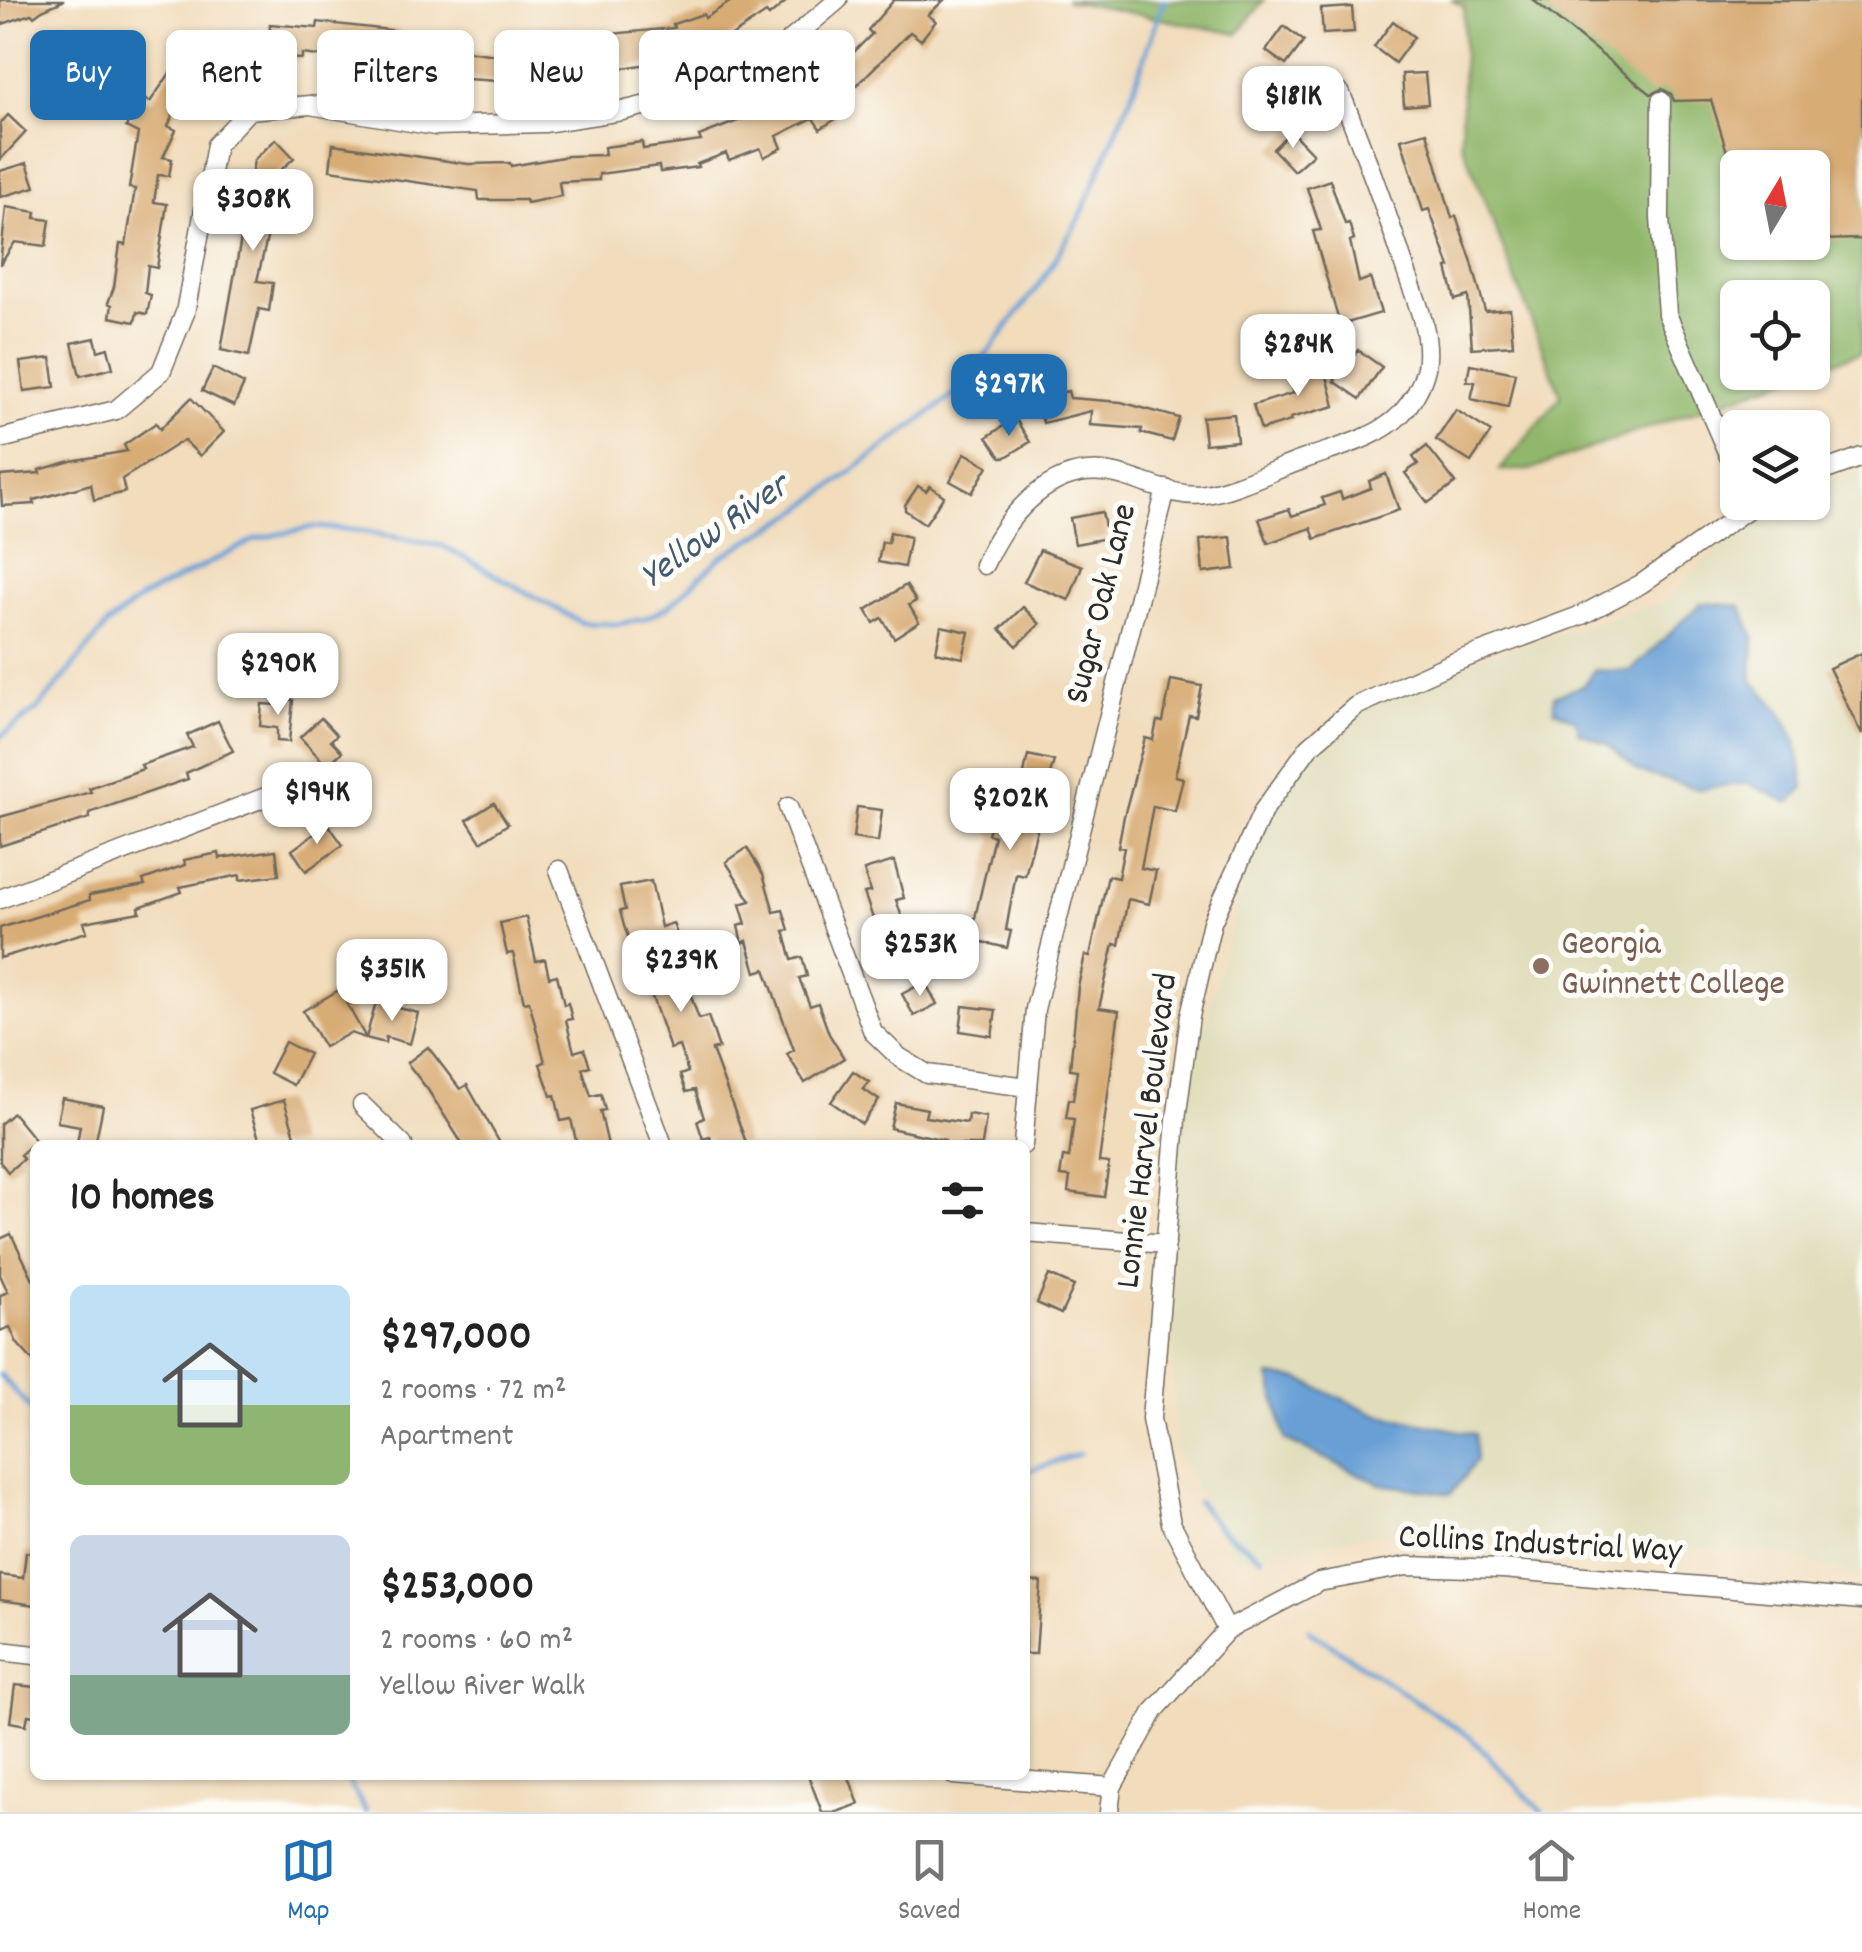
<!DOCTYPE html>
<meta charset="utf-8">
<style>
body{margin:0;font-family:Dekko,sans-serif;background:#f2f2f2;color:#222;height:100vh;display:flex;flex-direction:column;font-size:38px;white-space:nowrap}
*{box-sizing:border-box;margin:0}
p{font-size:32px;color:#767676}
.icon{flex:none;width:55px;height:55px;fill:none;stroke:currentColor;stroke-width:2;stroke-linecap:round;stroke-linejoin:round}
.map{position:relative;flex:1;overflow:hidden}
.side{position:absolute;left:30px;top:1140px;width:1000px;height:640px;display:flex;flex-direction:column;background:#fff;border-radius:15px;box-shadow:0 2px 8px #0004}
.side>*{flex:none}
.hud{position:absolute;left:30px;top:30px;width:1000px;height:90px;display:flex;gap:20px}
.needle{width:65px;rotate:10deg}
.buttons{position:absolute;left:1720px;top:150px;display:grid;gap:20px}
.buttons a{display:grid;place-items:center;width:110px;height:110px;border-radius:15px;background:#fff;box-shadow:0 2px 8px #0004;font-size:50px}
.price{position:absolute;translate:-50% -85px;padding:0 22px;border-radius:20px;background:#fff;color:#222;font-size:32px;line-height:65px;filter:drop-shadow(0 2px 5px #0008)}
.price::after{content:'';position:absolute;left:50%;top:60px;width:30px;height:22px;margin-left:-15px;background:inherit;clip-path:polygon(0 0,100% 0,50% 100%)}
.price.active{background:#1f6fb2;color:#fff}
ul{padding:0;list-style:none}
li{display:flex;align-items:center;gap:30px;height:250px;padding:0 40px}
li span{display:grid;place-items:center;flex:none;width:280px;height:200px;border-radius:15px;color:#555}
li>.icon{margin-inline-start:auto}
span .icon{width:120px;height:120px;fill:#fffc;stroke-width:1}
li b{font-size:42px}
h2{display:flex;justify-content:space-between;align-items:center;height:120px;padding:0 40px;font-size:42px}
.chip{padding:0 35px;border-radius:15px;background:#fff;box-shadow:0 2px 8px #0004;font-size:35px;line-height:90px}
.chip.active{background:#1f6fb2;color:#fff}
.tab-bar{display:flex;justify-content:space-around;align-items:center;height:140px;border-top:2px solid #e0e0e0;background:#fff;font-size:28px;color:#767676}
.tab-bar a{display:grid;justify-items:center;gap:5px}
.tab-bar .active{color:#1f6fb2}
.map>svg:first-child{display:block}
.built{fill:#e0ddbb}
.forest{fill:#91b76c;stroke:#5e714c;stroke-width:2.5;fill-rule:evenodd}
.water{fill:#679fd5;stroke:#496580;stroke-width:2.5}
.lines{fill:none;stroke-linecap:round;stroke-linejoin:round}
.stream{stroke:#679fd5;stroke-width:5}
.building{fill:#d8ac75}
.minor-casing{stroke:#70695d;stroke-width:21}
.minor{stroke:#fff;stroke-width:18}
.education-dot{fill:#8d6e63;stroke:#fdfcf7;stroke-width:4}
.labels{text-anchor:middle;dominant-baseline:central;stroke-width:10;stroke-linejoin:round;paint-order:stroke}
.street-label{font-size:35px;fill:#2b2b2b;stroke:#fdfcf7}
.education-label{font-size:35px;fill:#785e54;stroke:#fdfcf7;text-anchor:start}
.water-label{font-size:38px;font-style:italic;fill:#43596f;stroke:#fdfcf7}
</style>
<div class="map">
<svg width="1862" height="1812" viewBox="0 0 1862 1812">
<rect width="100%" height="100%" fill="#fdfcf7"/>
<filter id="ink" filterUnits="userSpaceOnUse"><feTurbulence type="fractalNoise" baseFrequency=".01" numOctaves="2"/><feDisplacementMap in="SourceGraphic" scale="20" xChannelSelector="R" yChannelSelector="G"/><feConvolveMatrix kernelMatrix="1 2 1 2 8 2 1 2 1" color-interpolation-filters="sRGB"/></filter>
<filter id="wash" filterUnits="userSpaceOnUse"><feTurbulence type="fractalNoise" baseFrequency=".0048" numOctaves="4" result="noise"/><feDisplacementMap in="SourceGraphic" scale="40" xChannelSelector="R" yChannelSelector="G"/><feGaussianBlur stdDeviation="2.25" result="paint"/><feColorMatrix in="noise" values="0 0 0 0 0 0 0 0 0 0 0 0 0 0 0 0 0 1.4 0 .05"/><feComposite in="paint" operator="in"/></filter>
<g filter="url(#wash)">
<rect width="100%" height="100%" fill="#f1dcbb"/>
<!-- built -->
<polygon class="built" points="1862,471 1862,1576 1778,1555 1410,1527 1235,1559 1176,1450 1170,1146 1271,787 1380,687 1664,602 1764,503 1812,502 1813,482"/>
<!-- forest -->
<g class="forest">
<polygon points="1065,0 1264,0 1238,34"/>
<path d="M1451,0H1862V352L1813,369L1812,298H1738V372L1803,373L1529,470H1500L1561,396L1461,141L1464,7ZM1738,168H1812V242H1738Z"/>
</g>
<!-- water -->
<g class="water">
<path d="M1701,603L1741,606L1754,637L1752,680C1791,720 1797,732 1804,787L1789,803L1748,783L1698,789L1638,772L1609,745L1578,732L1576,720L1554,710V696L1583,686L1595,670L1631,671Z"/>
<polygon points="1270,1376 1299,1379 1376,1414 1475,1434 1476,1461 1451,1494 1380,1484 1285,1440"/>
</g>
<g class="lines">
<!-- stream -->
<g class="stream">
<polyline points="0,737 39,708 107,625 141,598 256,539 313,527 355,530 443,546 582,623 618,624 644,619 668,607 721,557 796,513 958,392 1044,278 1080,217 1131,96 1164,0"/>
<polyline points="0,1375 35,1413"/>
<polyline points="1025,1472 1079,1454"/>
<polyline points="1198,1502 1219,1528 1262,1557"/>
<polyline points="1309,1630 1470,1737 1542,1812"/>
<polyline points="345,1775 366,1812"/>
</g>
</g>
<g id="blocks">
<!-- building -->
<g class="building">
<polygon points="0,0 63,0 63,1 42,10 34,16 31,14 0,25"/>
<polygon points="733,0 788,0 769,16 766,13 715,47 698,53 695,45 653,52 654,63 531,83 467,79 465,90 447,88 390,74 390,77 369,74 357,70 359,61 302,54 302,59 282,58 283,50 269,50 270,24 317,28 318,22 399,31 396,44 451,55 452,49 496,55 496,50 533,51 533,57 591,47 589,36 674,28 673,24 703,14 705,18"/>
<polygon points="894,0 944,0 928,15 936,21 921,40 910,32 853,89 845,79 822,99 836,119 820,129 813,118 777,136 782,148 764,157 760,148 729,160 726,153 697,164 698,167 660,172 659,166 599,174 599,180 559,182 561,196 527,203 526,200 479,200 478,191 330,170 333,144 468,164 510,163 511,166 568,156 605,155 604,147 642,142 643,149 701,141 699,136 753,115 749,107 772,97 773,100 800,83 802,86 847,48 852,54 872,34 868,30"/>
<polygon points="1533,0 1862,0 1862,239 1812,240 1812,168 1732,168 1711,100 1674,101 1671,94 1662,89 1651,94"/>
<polygon points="1352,7 1354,32 1323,34 1321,9"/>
<polygon points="1393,21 1414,37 1395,63 1374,47"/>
<polygon points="1284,26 1304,41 1286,65 1266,51"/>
<polygon points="242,33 253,62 222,69 213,44"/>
<polygon points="179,60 210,81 193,105 181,97 168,126 176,130 163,157 172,159 169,176 158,175 154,202 167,204 157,268 148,266 145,293 151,295 147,314 137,312 135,322 110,317 112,305 108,303 114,287 120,244 126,245 135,189 129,188 138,133 126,127 140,97 150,102"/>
<polygon points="1425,73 1428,104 1404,106 1402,74"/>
<polygon points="1280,87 1282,118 1257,119 1255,88"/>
<polygon points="8,115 26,132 0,160 0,124"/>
<polygon points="1291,131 1313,154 1294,171 1273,149"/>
<polygon points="1427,132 1452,218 1456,216 1471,259 1485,311 1510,309 1513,345 1472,348 1468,296 1455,300 1447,268 1450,267 1429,209 1423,211 1401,139"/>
<polygon points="276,139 294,158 272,178 264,234 268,234 257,281 273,283 269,311 259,309 249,356 221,350 244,222 240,222 244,196 248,197 254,160"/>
<polygon points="27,163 35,187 0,197 0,171"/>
<polygon points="1330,180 1345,224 1349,223 1354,240 1350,241 1359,282 1370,278 1381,313 1340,325 1313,231 1321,230 1307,188"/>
<polygon points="6,207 36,212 35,218 50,220 46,246 15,242 0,265"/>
<polygon points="95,338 98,351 108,348 113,368 80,376 72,343"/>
<polygon points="1358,350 1382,367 1360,399 1334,381"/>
<polygon points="51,358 55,387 24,391 20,362"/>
<polygon points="1470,364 1515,373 1508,407 1471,399 1475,382 1467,381"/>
<polygon points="1324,365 1335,406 1290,418 1291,421 1261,430 1253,405 1294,393 1289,374"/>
<polygon points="213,368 244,384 234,406 202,391"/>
<polygon points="1068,391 1070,398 1121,402 1179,418 1172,441 1141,433 1142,429 1090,425 1091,411 1043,423 1037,398"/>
<polygon points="191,398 224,432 200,456 184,440 122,479 125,492 94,500 91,484 34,500 34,504 2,506 0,476 40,473 39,470 71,461 127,451 124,445 156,423 160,429"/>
<polygon points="1456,410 1491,432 1471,462 1436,440"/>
<polygon points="1234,414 1237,441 1205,444 1202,417"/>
<polygon points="1015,418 1030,442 1006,457 1001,457 987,437"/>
<polygon points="1427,446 1456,483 1428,503 1405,473 1418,464 1413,457"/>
<polygon points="965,453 988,466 972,493 950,481"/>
<polygon points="1386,474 1399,510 1315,539 1311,528 1268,543 1259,519 1289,509 1292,516 1325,505 1322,498 1340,492 1342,499 1371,488 1369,481"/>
<polygon points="918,486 926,491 930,486 944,496 925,524 905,510 905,505"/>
<polygon points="1102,512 1107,538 1075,544 1070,518"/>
<polygon points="890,532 910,537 904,567 878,562 882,542 888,543"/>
<polygon points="1231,537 1235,569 1203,573 1200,540"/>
<polygon points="1040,550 1082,566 1069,600 1024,582"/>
<polygon points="906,585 916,601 909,605 919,622 894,638 882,618 874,623 866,610"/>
<polygon points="1023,607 1040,624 1017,646 1000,629"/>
<polygon points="941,626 969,632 963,658 936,652"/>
<polygon points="1862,653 1862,735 1829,668"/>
<polygon points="1171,680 1202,686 1196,716 1189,715 1175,776 1183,778 1175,811 1153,806 1141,868 1156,871 1149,904 1128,899 1119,945 1114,944 1099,1008 1119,1011 1099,1162 1109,1163 1104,1197 1068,1192 1070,1177 1060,1176 1063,1157 1069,1158 1074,1119 1066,1118 1069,1099 1073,1100 1077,1070 1070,1069 1078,987 1085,955 1090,956 1108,876 1118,878 1124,848 1118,847 1124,816 1145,738 1153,740 1157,721 1163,722"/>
<polygon points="279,698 293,700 289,742 277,741 277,728 260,726 262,704 279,705"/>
<polygon points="321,718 337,735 331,740 342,752 327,766 300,737"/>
<polygon points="218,721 233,751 186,773 188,779 89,813 90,818 0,846 0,817 91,792 89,788 143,769 141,765 193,747 187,735"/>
<polygon points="1028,755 1054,761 1034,828 1037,829 1025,876 1016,874 1006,930 1011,931 1007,948 970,939 994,836 988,834 997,800 1017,806"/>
<polygon points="335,775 362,779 357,819 330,815"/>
<polygon points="494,803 508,824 481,842 467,820"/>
<polygon points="857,807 882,810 878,842 853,838"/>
<polygon points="328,824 343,845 306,871 292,850"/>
<polygon points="747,848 763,874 774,912 783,910 789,930 784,931 792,960 802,957 807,976 799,978 810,1006 818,1003 829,1034 844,1058 805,1083 787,1054 794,1050 765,969 756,972 747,941 742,943 738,926 746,924 740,904 751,901 726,862"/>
<polygon points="276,850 279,875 240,880 240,875 180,887 182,892 139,907 140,912 84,922 87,932 0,958 0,928 90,900 89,895 145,885 143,880 185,865 184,860 219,853 220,858"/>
<polygon points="894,861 904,898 896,900 913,949 887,958 864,893 870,892 864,870"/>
<polygon points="651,881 661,927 673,923 684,955 666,961 676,988 687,985 699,1019 708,1016 719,1048 712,1050 747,1145 712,1145 710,1137 703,1139 697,1121 704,1118 695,1090 686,1092 680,1075 688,1072 679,1046 670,1049 650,991 656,989 644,955 636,958 624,926 620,911 625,910 620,887"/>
<polygon points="526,917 536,961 545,959 549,977 557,975 564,1005 568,1003 572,1019 566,1020 574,1052 584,1049 590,1066 582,1068 591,1096 601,1094 605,1110 600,1111 608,1145 577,1145 571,1119 561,1121 555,1095 551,1096 540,1064 545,1062 529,1001 524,1002 513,953 507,954 500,923"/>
<polygon points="925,982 937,1004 914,1016 902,994"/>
<polygon points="339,990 366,1038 350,1033 324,1047 303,1011"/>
<polygon points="376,1002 418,1013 410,1044 386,1037 385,1043 366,1038"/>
<polygon points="963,1006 996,1010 992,1036 960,1031"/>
<polygon points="285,1042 309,1054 293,1085 269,1073"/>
<polygon points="428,1047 460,1089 467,1085 501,1145 463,1145 428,1090 407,1063"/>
<polygon points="853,1071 869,1082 863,1089 879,1100 862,1124 831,1102"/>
<polygon points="62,1098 103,1106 95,1145 77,1143 80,1126 57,1122"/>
<polygon points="284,1100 298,1145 261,1145 250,1110"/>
<polygon points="896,1103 927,1109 925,1117 967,1123 968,1114 986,1117 982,1145 944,1145 945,1140 890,1128"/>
<polygon points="13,1113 36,1141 20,1155 23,1159 8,1172 0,1162 0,1124"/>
<polygon points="11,1234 35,1283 35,1363 17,1343 10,1327 0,1331 0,1295 8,1292 0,1275 0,1239"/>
<polygon points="1049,1275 1074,1286 1061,1314 1037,1303"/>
<polygon points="26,1552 35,1553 35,1605 0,1600 0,1575 23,1578"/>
<polygon points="1025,1581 1041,1582 1036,1654 1025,1654"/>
<polygon points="15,1685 35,1687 35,1716 28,1715 26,1725 10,1722"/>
<polygon points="808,1775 848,1775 859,1804 837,1812 822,1812"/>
</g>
</g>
</g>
<g filter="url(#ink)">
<use href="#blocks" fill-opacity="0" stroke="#70695d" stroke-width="2.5"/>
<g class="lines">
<defs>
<g id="minor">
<polyline points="1661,101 1660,218 1667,314 1738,477"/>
<polyline points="0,439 116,410 161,372 185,313 216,145 249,110 310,105 435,126 544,123 622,111 696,93 756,69 838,0"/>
<polyline points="1812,475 1862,457"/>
<path d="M984,565C1006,515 1053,459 1116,474C1144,480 1176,499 1205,494C1234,490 1276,469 1305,459C1335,448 1379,438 1401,414C1412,402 1422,385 1426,368C1432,333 1415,298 1404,265C1385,207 1364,151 1341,94"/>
<polyline points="788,807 873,1032 899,1057 927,1074 1028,1087"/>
<polyline points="559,870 663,1145"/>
<polyline points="0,899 289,788"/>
<polyline points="362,1105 403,1145"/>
<polyline points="1023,1145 1035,1009 1166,489"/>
<polyline points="1025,1233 1166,1244"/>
<polyline points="1227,1630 1171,1523 1151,1419 1176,1120 1190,1016 1212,922 1263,811 1309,747 1356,706 1452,663 1582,615 1641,584 1758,502"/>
<polyline points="0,1651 35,1655"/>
<polyline points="953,1775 1112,1787"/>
<polyline points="1109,1812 1112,1787 1155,1710 1227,1630 1319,1582 1407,1566 1503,1569 1862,1600"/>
</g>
</defs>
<!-- minor casing -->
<use href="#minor" class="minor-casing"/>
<!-- minor -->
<use href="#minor" class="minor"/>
</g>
</g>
<!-- markers -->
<circle class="education-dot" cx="1541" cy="966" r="10"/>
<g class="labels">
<!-- street labels -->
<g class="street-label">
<text transform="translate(1103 604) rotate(-76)">Sugar Oak Lane</text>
<text transform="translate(1149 1131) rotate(-83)">Lonnie Harvel Boulevard</text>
<text transform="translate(1540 1546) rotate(3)">Collins Industrial Way</text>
</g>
<!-- education labels -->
<g class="education-label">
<text x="1561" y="946">Georgia<tspan x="1561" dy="40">Gwinnett College</tspan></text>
</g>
<!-- water labels -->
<g class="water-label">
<text transform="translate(716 533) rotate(-35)">Yellow River</text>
</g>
</g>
</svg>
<div class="buttons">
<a><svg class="needle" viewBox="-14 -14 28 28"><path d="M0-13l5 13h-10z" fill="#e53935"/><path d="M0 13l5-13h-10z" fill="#767676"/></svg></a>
<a><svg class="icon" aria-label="locate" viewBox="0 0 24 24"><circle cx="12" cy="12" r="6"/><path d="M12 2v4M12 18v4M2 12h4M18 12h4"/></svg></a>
<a><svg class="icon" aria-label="layers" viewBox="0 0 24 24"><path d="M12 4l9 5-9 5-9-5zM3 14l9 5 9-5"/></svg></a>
</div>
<b class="price" style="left:1293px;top:151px">$181K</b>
<b class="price" style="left:253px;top:254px">$308K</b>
<b class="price" style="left:1298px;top:399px">$284K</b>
<b class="price active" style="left:1009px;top:439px">$297K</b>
<b class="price" style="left:278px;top:718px">$290K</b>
<b class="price" style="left:317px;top:847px">$194K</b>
<b class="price" style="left:1010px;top:853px">$202K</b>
<b class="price" style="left:920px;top:999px">$253K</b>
<b class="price" style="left:681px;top:1015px">$239K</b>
<b class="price" style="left:392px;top:1024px">$351K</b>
<div class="hud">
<a class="chip active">Buy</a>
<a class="chip">Rent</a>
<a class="chip">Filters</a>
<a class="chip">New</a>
<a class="chip">Apartment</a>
</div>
<section class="side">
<h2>10 homes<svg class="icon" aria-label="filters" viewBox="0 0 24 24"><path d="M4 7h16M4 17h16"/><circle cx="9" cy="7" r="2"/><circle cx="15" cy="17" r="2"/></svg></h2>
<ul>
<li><span style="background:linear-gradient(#bfe0f5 60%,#8fb573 0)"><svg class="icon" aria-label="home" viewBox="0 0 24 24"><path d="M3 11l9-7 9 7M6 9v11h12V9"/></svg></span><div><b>$297,000</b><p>2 rooms · 72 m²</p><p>Apartment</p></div></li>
<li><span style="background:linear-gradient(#c9d6e8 70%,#7fa58c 0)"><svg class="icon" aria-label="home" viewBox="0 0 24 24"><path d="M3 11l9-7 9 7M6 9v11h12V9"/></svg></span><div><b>$253,000</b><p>2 rooms · 60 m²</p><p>Yellow River Walk</p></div></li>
</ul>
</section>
</div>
<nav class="tab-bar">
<a class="active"><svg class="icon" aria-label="map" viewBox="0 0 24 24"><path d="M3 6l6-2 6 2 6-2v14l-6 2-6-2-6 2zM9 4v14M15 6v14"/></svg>Map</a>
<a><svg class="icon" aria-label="saved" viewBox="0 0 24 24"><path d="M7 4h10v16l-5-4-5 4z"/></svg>Saved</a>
<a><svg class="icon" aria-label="home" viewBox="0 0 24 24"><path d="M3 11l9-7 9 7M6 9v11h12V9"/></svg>Home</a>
</nav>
